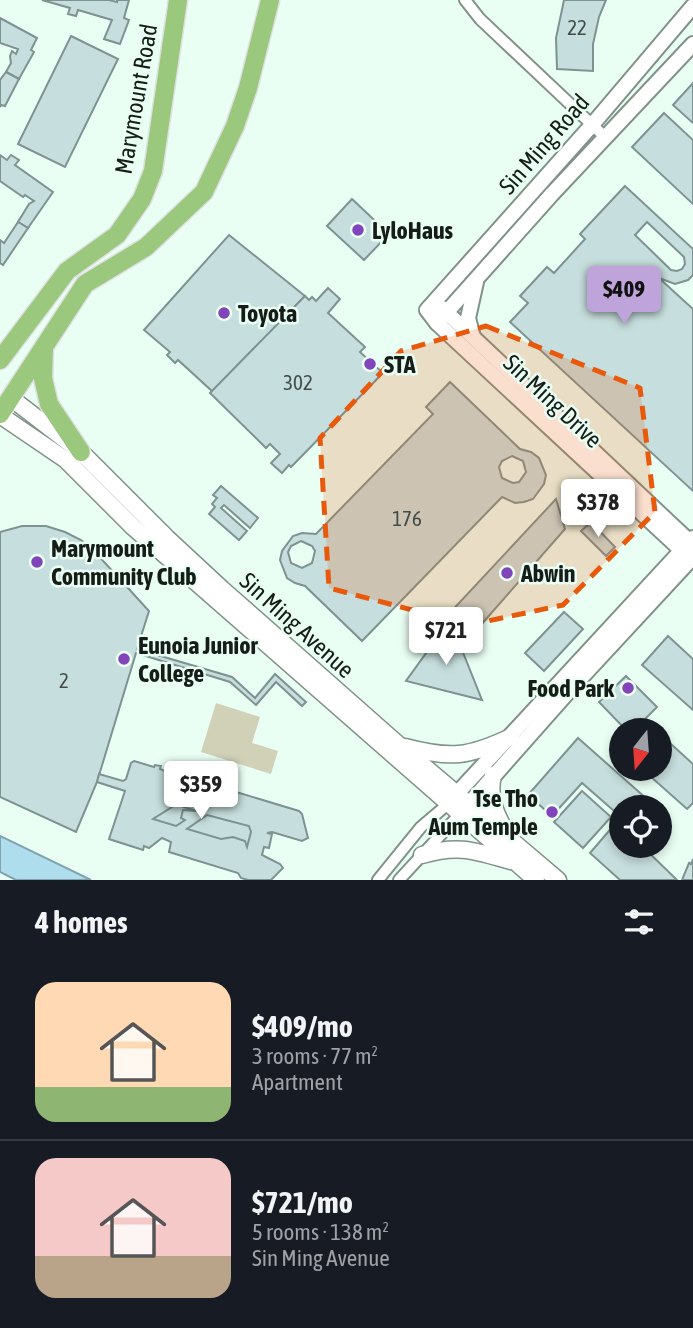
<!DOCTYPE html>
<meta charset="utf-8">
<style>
body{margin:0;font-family:"Asap Condensed",sans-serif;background:#20242c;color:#f1f3f6;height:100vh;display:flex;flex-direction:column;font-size:26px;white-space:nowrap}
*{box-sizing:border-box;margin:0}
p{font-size:23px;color:#9ea1a6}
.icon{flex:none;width:38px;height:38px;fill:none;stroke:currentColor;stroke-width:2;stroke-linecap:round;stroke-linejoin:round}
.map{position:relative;height:880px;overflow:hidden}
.drawer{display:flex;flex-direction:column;background:#171b24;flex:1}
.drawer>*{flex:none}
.needle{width:46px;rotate:197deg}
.buttons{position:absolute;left:609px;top:718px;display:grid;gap:14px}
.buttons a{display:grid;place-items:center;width:63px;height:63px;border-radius:50%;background:#171b24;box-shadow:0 4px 10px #0003;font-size:35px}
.price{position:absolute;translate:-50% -60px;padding:0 16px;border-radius:7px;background:#fff;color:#222;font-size:23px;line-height:46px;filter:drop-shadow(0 2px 4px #0008)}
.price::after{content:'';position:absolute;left:50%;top:42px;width:21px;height:16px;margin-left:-10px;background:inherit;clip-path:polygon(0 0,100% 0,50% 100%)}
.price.active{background:#bfa4db;color:#111}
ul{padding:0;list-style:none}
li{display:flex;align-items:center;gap:21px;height:175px;padding:0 35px}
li+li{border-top:2px solid #363941}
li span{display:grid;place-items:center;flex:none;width:196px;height:140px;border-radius:21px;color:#555}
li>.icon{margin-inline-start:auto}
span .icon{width:84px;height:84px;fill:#fffc;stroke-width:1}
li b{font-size:30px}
h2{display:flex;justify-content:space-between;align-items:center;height:84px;padding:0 35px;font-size:30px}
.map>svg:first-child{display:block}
.green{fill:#d1d1b8}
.water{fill:#aedded;stroke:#80a3ad;stroke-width:2}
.building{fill:#c6dedd;stroke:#7c9391;stroke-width:2;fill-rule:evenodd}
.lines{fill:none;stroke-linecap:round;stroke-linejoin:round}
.minor-casing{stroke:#809289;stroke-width:14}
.tertiary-casing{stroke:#809289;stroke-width:18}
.secondary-casing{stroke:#809289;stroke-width:19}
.primary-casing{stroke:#dedfdf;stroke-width:21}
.minor{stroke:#fff;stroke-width:10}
.tertiary{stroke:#fff;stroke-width:14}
.secondary{stroke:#fff;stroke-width:16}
.primary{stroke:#9ac87d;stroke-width:18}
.marked{fill:#e8590c;fill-opacity:0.2;stroke:#e8590c;stroke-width:5;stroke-dasharray:14 9;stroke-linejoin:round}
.poi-dot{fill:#8244ba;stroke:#eafff4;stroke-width:2.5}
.labels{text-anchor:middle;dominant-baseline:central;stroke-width:5;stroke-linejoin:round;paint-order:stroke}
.number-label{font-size:21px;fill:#424d4a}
.street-label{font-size:24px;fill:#161d19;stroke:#eafff4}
.poi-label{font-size:24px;font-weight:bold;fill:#161d19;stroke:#eafff4;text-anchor:start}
</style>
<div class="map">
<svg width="693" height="880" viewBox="0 0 693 880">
<rect width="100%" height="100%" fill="#eafff4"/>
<!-- green -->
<polygon class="green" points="216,703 260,717 252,743 278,751 271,774 201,752"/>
<!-- water -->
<polygon class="water" points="0,836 91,880 16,880 0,872"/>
<!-- building -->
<g class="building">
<polygon points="42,0 109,0 117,2 117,0 129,0 124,18 129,20 120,44 104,39 112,20 78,10 76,16 68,14 70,8"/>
<polygon points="564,0 606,0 599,17 593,44 593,71 557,69 556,38"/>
<polygon points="0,18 37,38 31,50 34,52 19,79 6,72 11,63 10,56 12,51 16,54 18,49 0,43"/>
<polygon points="71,36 118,59 65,167 18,144"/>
<polygon points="6,72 19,79 5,106 1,105 0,107 0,80"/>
<polygon points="693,83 693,123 673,105"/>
<polygon points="664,113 693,140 693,204 632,147"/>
<polygon points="0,155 7,160 11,155 19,160 15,165 53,192 28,228 18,222 29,204 34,201 25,195 23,197 0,181"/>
<path d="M625,186L693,249V275L688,280L675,284L659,278L693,309V491L510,322L528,303L520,296L547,267L554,273L585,239L580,234ZM647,222L684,257L685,264L682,269L677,271L671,270L635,235Z"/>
<polygon points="352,199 389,234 364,260 327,226"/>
<polygon points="18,222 28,228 3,265 0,263 0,240 4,243"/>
<polygon points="229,235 305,296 213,392 178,360 175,363 167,355 170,352 144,330"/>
<polygon points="328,288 340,299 328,313 365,347 360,352 383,373 291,467 289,465 282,473 271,463 280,454 270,444 266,448 210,393 305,296 309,300 312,297 316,301"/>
<path d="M450,382L520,449L531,452L539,458L546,475L544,484L533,499L524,502L515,503L502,497L362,641L305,586L295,583L287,578L280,560L282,551L293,536L302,533L316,534L433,414L426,407ZM512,456L523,461L526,472L519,482L513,483L502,478L499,467L502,461ZM301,541L312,546L315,551L312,563L302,568L291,563L288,552L291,546Z"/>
<polygon points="221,486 258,518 250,528 224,505 221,508 247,531 239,540 209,514 215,507 212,504 217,498 213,495"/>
<polygon points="556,499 565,529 480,626 446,617"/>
<polygon points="591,522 615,547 606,556 581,531"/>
<polygon points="22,526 46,526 65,532 81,540 95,552 149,611 137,649 232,677 255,698 275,674 306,702 302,706 276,682 256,705 230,682 136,653 97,782 76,832 0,797 0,532"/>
<polygon points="564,612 583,629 544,671 525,653"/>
<polygon points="450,620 482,700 406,681"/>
<polygon points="668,636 693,659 693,710 642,665"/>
<polygon points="626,676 657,707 634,730 626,730 599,702"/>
<polygon points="660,734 693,764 693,803 687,809 641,768 660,768"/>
<polygon points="578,738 656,807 621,807 621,845 641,845 677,880 620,880 590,853 621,817 582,783 552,816 528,795"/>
<polygon points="134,761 154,767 155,765 161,766 160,769 188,780 190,778 299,811 302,814 308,838 302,841 272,832 267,833 272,834 269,848 264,847 262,855 280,864 283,868 271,880 248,880 241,878 238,873 169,852 171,842 162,838 149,848 144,846 143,850 109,839 125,791 97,782 99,774 123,781 126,779 131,763"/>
<polygon points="582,791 611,817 583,848 554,822"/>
<polygon points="170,804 175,804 196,811 183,810 181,818 185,820 176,826 153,819 172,807 169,806"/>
<polygon points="660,810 667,816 660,824"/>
<polygon points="207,815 249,826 251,832 247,847 245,841 233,837 221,839 187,829"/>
<polygon points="693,859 693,880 682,880 689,863 691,864"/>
</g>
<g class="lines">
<defs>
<g id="minor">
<polyline points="465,0 480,19 605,137"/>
<polyline points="378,880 421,827 448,804"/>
<polyline points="399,880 460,814"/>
</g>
<g id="tertiary">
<polyline points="442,308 693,545"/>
<polyline points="437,323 552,194 693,44"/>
<polyline points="473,337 468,318 476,282"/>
<polyline points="691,559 437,323 427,310 592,125 693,6"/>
<polyline points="451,800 693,538"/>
<polyline points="461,813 568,692 693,557"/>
</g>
<g id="secondary">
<polyline points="11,398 81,452 167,538 222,589 400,746 558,880"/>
<polyline points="0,415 66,460 133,527 536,880"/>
<path d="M405,747C451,759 468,757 511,737"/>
<path d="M493,775C488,797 495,813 506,832"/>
<path d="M422,855C459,844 475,851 511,861"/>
</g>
<g id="primary">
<polyline points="44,349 43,378 49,404 81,452"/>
<polyline points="0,360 67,271 117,235 142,199 153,171 178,0"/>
<polyline points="0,414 85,284 146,247 204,192 235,126 248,88 270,0"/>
</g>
</defs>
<!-- minor casing -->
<use href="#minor" class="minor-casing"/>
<!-- tertiary casing -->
<use href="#tertiary" class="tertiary-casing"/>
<!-- secondary casing -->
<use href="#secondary" class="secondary-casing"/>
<!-- primary casing -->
<use href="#primary" class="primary-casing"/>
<!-- minor -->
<use href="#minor" class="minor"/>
<!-- tertiary -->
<use href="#tertiary" class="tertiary"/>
<!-- secondary -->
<use href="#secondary" class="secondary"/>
<!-- primary -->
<use href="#primary" class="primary"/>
</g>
<!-- marked area -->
<path class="marked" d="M486,326L640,388L655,512L563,605L469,625L329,588L320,438L401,351Z"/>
<!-- markers -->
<g class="poi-dot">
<circle cx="358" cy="230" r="7"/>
<circle cx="224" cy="313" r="7"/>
<circle cx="370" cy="364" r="7"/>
<circle cx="37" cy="562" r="7"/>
<circle cx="507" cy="573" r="7"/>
<circle cx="124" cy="659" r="7"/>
<circle cx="628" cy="688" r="7"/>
<circle cx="552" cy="812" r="7"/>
</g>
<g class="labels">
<!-- number labels -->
<g class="number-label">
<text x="577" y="27">22</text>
<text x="298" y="382">302</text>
<text x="407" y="518">176</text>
<text x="64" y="680">2</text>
</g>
<!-- street labels -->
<g class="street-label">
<text transform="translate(136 99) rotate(-80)">Marymount Road</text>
<text transform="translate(544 144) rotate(-49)">Sin Ming Road</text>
<text transform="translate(553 401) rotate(43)">Sin Ming Drive</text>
<text transform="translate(297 625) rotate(42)">Sin Ming Avenue</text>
</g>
<!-- poi labels -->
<g class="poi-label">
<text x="372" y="230">LyloHaus</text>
<text x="238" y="313">Toyota</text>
<text x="384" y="364">STA</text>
<text x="51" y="548">Marymount<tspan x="51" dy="28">Community Club</tspan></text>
<text x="521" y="573">Abwin</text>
<text x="138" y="645">Eunoia Junior<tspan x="138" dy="28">College</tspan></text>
<text x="614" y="688" text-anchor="end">Food Park</text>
<text x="538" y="798" text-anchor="end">Tse Tho<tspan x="538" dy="28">Aum Temple</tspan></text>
</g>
</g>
</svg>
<div class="buttons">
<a><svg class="needle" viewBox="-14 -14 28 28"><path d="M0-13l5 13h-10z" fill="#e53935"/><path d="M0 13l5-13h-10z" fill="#9ea1a6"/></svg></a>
<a><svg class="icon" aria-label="locate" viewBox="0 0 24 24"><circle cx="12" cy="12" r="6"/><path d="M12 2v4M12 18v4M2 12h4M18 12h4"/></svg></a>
</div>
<b class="price active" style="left:624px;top:326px">$409</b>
<b class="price" style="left:598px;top:539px">$378</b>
<b class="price" style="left:446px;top:667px">$721</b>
<b class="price" style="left:201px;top:821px">$359</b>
</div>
<section class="drawer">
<h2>4 homes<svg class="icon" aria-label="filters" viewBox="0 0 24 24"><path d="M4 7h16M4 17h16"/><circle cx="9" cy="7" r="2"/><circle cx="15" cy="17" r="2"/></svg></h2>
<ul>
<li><span style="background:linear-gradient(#ffd9b3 75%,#8fb573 0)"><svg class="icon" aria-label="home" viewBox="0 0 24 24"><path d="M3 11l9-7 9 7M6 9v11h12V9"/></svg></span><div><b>$409/mo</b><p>3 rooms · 77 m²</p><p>Apartment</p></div></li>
<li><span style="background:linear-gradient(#f6c9c9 70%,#b9a48a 0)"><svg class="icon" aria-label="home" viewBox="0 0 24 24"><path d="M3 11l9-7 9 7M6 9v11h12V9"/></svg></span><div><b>$721/mo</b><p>5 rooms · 138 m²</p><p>Sin Ming Avenue</p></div></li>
</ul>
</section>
